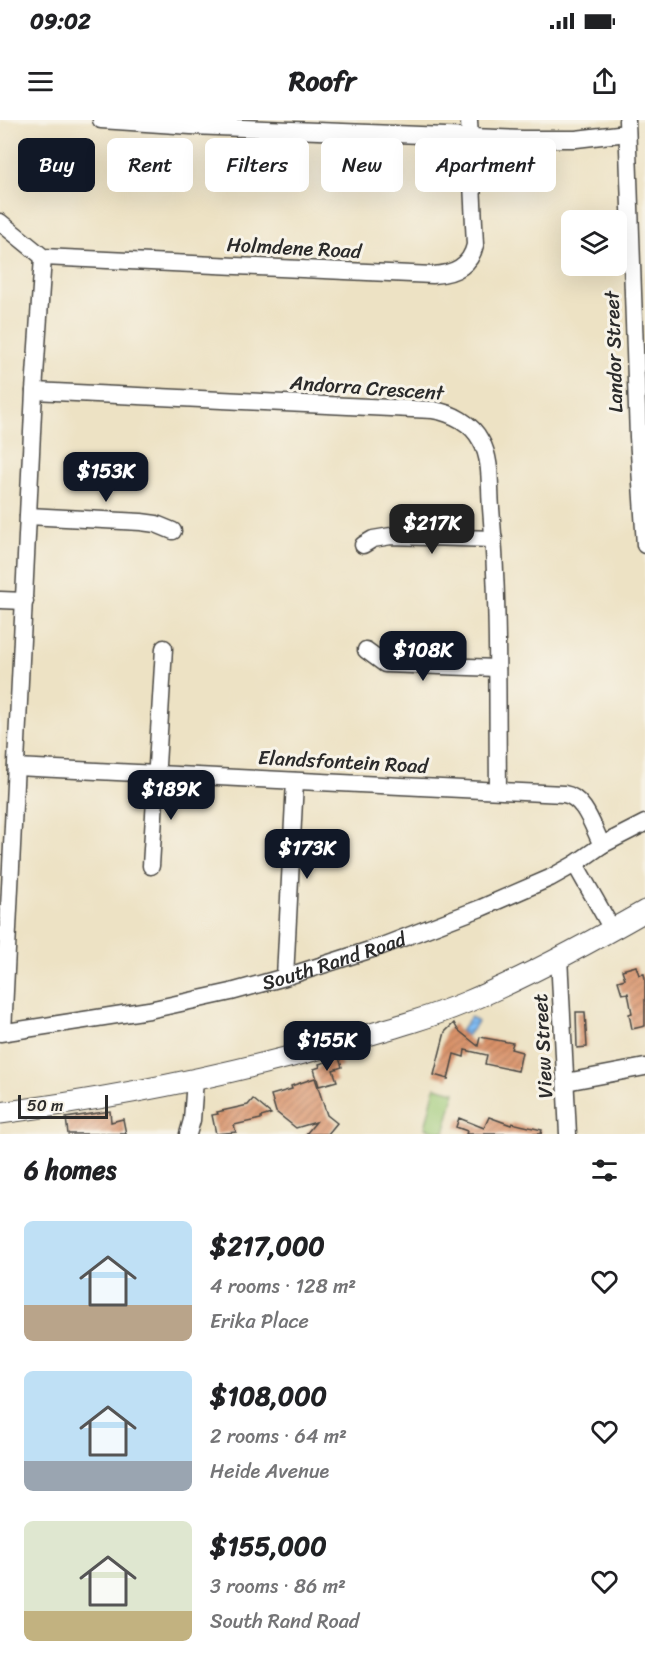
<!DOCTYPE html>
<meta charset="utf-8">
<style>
body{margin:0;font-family:Sriracha,sans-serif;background:#f2f2f2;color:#202124;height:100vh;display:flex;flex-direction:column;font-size:22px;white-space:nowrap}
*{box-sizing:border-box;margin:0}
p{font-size:20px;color:#757577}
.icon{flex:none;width:33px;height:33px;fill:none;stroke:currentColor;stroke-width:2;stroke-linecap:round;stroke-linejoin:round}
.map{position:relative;height:1014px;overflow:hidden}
.side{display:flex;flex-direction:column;background:#fff;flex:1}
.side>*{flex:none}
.top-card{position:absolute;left:18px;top:18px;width:609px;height:54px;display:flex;gap:12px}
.buttons{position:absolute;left:561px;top:90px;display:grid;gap:12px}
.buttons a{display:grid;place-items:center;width:66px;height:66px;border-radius:9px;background:#fff;box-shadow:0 6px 24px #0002;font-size:30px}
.scale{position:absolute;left:18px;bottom:15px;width:90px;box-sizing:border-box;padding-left:6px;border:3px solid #2b2b2b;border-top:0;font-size:16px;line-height:21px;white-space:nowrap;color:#2b2b2b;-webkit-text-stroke:4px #f7f3e8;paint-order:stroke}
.price{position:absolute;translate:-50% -51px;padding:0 14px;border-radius:12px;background:#111827;color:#fff;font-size:20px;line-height:39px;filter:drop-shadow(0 2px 3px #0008)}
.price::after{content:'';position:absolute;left:50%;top:36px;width:18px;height:14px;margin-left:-9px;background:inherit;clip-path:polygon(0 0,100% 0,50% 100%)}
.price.selected{background:#222;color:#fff}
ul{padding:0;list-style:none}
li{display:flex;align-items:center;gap:18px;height:150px;padding:0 24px}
li span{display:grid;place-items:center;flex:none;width:168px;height:120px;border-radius:9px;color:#555}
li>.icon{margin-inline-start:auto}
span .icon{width:72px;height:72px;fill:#fffc;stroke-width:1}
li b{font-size:26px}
h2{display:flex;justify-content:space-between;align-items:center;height:72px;padding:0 24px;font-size:26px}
.pill{padding:0 21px;border-radius:9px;background:#fff;box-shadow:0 6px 24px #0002;font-size:21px;line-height:54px}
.pill.selected{background:#111827;color:#fff}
.status{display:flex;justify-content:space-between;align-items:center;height:42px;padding:0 30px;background:#fff;direction:ltr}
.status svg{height:16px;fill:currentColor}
header{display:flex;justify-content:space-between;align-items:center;height:78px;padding:0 24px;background:#fff;font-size:27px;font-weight:700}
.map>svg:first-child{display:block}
.green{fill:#9dc976;stroke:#647a50;stroke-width:1.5}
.water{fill:url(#water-rules);stroke:#567490;stroke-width:1.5}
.building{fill:url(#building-hatch)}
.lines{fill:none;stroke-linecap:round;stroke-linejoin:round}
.minor-casing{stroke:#484642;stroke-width:19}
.major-casing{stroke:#484642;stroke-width:23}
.minor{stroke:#fff;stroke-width:16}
.major{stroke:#fff;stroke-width:21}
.labels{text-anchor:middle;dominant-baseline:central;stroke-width:6;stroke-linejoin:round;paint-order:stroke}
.street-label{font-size:20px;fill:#2b2b2b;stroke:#f7f3e8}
</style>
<div class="status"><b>09:02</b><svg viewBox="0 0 49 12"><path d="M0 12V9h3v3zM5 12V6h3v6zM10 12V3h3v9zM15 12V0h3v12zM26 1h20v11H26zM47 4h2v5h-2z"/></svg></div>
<header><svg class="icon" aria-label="menu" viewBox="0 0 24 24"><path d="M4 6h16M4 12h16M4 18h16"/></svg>Roofr<svg class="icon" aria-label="share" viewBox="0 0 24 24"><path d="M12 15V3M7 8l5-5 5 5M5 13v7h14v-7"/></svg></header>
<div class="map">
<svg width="645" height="1014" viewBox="0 0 645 1014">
<defs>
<pattern id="water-rules" width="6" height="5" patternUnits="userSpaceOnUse" patternTransform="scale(1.5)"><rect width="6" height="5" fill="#82bdf4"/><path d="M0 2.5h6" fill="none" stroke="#6b9ac6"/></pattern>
<pattern id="building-hatch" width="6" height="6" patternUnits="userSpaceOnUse" patternTransform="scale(1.5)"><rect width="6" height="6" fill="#d99269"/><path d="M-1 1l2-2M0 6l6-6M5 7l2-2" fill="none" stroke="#b07757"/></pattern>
</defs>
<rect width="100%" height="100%" fill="#f7f3e8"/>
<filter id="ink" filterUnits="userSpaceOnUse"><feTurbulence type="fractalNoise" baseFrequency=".0167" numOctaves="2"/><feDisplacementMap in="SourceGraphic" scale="12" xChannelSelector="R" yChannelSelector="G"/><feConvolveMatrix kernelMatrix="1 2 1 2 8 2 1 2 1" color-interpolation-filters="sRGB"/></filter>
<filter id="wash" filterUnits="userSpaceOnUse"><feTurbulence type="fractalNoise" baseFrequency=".008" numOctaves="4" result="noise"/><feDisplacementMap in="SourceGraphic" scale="24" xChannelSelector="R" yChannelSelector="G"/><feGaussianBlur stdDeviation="1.35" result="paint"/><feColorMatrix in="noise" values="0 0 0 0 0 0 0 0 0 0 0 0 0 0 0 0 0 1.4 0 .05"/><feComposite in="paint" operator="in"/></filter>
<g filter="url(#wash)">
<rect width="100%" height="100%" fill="#ede2c4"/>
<!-- green -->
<polygon class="green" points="435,967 455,972 444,1013 425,1008"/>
<!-- water -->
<polygon class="water" points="471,897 478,902 467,916 460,911"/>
<g id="blocks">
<!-- building -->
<g class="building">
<polygon points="636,846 639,855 644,854 645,859 645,906 632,909 629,894 632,893 628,873 622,874 618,861 625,859 622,850"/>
<polygon points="576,892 585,892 587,927 577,928"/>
<polygon points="454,903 458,910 478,926 480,917 513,923 511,929 522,932 518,951 485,944 487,935 465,930 464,937 454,934 448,959 434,955 445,912"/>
<polygon points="339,938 342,947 333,950 337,961 319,966 314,949 320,947 319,944"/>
<polygon points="315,958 327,995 337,1003 328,1014 306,1014 316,1002 296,1008 276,992 271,975 292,969 291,966"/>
<polygon points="253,979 271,994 261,997 261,999 234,1005 236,1012 216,1014 212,995 218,994 217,992 248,985"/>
<polygon points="110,991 111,1002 123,999 126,1014 68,1014 66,998"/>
<polygon points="489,997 511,1005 512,1003 542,1010 541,1014 466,1014 467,1011 456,1007 459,998 484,1008"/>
</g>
</g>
</g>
<g filter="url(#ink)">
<use href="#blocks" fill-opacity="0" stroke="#484642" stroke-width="1.5"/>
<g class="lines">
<defs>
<g id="minor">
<polyline points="101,0 191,6 523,19 576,19 627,13"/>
<polyline points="627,0 638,317 645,425"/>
<path d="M0,102L43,137L433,155C453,154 470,147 475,125L469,0"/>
<path d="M34,271L433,290C452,293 472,303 481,321C492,340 489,367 491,388C499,482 497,576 498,670"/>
<polyline points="28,396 141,402 156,404 173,411"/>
<polyline points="363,425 373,419 391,416 494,419"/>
<polyline points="0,480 25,481"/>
<polyline points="366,530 385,544 497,548"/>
<path d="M16,647L564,674C585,677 593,708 602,725"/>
<polyline points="575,744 612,809"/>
<polyline points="151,746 164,528"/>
<polyline points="559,837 568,1014"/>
<polyline points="285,857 295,661"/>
<polyline points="3,912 34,271 43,137"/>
<path id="s1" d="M0,913L149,890L231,872L285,857L382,826L481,788L550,758L575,744L602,725L645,703"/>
<polyline points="566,962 645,947"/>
<polyline points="188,1014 192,1000 195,960"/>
</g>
<path id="major" d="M0,993C113,978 224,956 333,925C378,912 424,900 467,882C527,857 589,823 645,791"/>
</defs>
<!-- minor casing -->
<use href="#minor" class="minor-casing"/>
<!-- major casing -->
<use href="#major" class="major-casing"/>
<!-- minor -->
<use href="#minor" class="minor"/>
<!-- major -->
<use href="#major" class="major"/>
</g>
</g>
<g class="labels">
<!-- street labels -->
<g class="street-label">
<text transform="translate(294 128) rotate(3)">Holmdene Road</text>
<text transform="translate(614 232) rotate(-92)">Landor Street</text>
<text transform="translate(367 268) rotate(4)">Andorra Crescent</text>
<text transform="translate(343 642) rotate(3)">Elandsfontein Road</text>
<text stroke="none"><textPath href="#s1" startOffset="342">South Rand Road</textPath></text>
<text transform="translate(543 926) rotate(-93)">View Street</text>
</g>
</g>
</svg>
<div class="buttons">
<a><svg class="icon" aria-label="layers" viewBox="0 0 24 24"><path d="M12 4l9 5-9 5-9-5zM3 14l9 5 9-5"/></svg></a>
</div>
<div class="scale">50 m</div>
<b class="price" style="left:106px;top:383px">$153K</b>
<b class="price selected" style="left:432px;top:435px">$217K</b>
<b class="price" style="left:423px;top:562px">$108K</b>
<b class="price" style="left:171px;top:701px">$189K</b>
<b class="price" style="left:307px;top:760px">$173K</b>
<b class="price" style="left:327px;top:952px">$155K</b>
<div class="top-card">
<a class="pill selected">Buy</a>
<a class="pill">Rent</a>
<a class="pill">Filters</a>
<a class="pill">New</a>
<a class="pill">Apartment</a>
</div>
</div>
<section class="side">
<h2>6 homes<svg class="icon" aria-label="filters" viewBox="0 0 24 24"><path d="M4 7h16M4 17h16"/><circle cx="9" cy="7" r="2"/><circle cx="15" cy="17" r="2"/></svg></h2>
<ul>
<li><span style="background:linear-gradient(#bfe0f5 70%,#b9a48a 0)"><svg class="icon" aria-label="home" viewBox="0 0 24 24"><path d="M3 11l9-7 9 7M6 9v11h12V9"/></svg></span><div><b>$217,000</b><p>4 rooms · 128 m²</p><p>Erika Place</p></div><svg class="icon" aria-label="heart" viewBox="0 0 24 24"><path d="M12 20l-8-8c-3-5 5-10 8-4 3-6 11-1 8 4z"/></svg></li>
<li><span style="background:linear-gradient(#bfe0f5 75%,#9aa5b1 0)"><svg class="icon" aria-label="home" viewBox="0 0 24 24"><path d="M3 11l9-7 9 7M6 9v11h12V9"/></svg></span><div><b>$108,000</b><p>2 rooms · 64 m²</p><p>Heide Avenue</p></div><svg class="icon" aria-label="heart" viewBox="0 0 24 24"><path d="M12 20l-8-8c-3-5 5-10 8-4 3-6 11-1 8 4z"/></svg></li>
<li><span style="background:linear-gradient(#dfe7d0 75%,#c2b280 0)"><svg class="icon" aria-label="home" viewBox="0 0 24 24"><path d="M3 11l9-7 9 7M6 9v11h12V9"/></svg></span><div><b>$155,000</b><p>3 rooms · 86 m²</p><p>South Rand Road</p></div><svg class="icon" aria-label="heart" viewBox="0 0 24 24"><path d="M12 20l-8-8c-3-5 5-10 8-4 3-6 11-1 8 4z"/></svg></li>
</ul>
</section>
